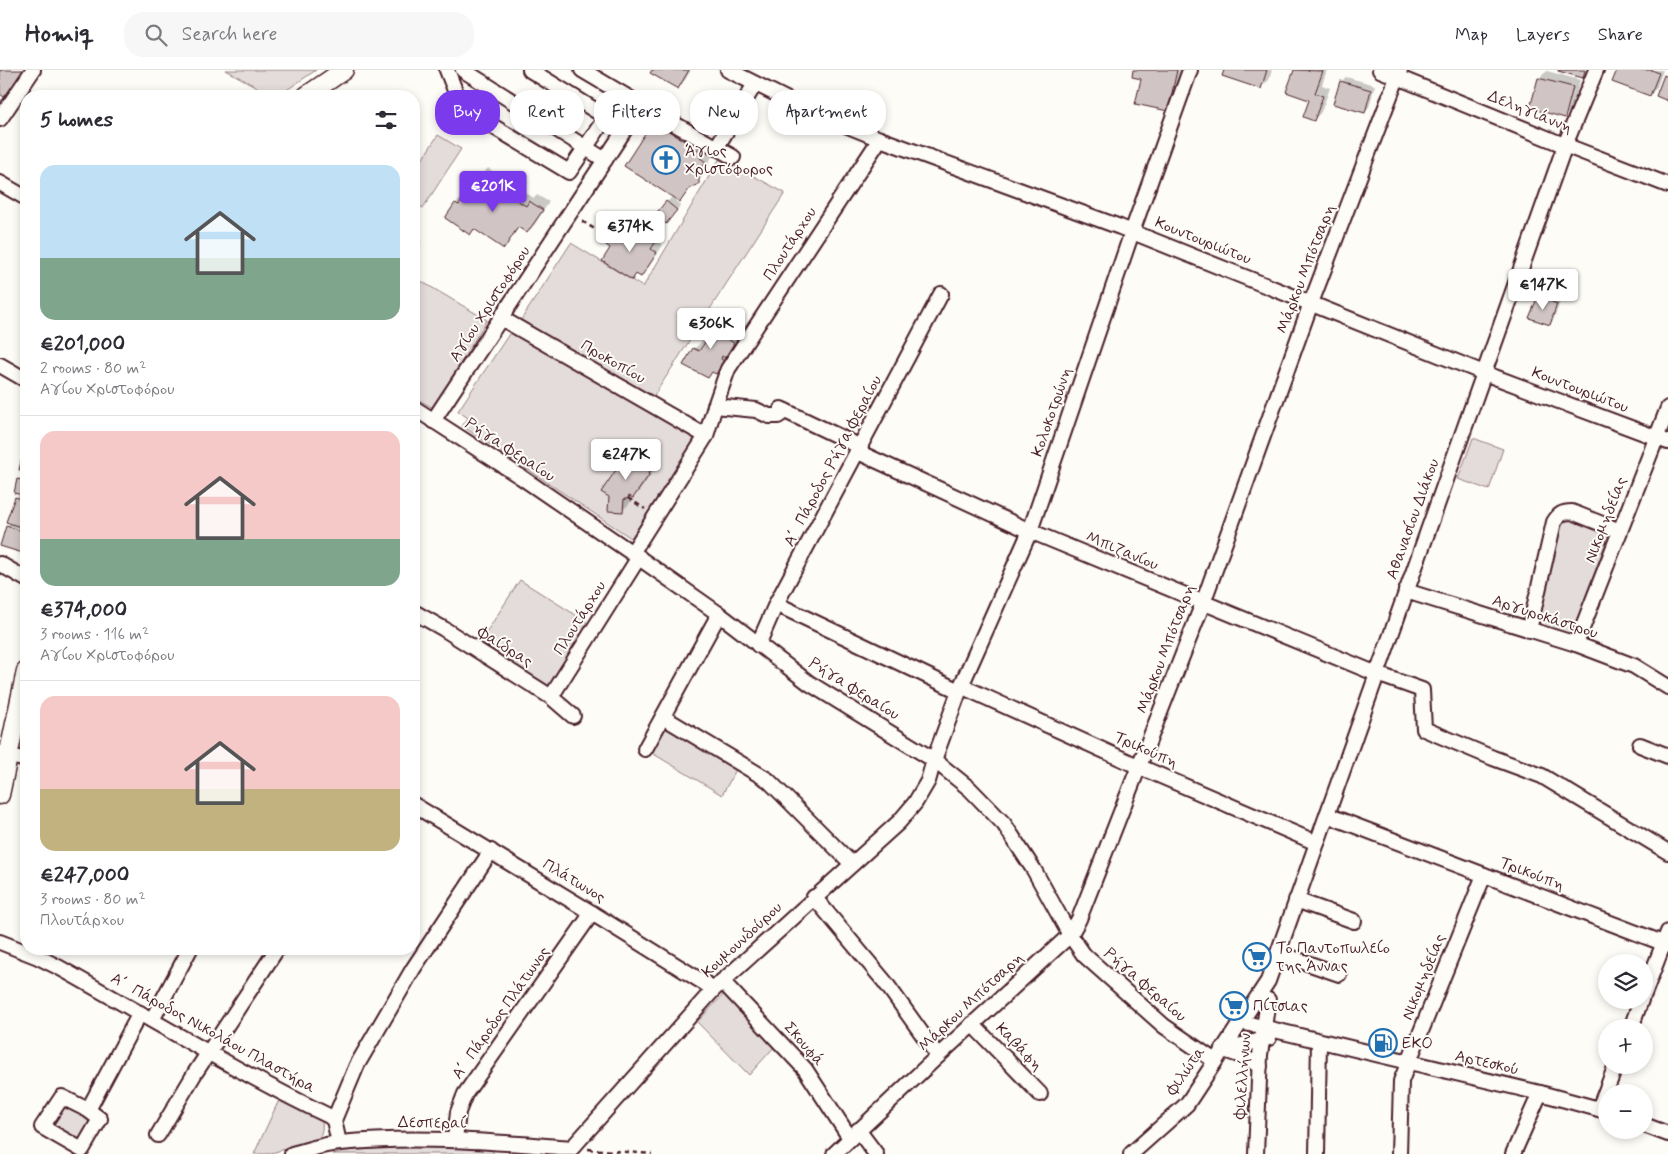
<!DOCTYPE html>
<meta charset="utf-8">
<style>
body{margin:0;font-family:Mynerve,sans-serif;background:#f7f7f7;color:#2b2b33;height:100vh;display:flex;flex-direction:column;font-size:19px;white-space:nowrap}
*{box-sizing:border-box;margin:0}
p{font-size:16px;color:#7c7c81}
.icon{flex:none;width:28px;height:28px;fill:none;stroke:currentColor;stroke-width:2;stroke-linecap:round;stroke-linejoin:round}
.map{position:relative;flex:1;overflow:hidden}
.details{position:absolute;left:20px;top:20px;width:400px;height:865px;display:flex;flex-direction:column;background:#fff;border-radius:20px;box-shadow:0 2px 8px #0003}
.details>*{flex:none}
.top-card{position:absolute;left:435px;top:20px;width:475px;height:45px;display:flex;gap:10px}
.controls{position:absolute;left:1598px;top:884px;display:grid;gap:10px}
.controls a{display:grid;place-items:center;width:55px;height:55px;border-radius:50%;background:#fff;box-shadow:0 2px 8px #0003;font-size:25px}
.price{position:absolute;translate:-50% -42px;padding:0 11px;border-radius:5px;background:#fff;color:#222;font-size:16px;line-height:32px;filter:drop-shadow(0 1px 2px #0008)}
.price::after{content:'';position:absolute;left:50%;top:30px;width:15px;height:11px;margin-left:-8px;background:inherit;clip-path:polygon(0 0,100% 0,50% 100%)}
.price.on{background:#7c3aed;color:#fff}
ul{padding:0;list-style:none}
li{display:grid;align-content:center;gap:10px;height:265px;padding:0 20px}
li+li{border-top:1px solid #e1e1e2}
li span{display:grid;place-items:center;height:155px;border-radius:15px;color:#555}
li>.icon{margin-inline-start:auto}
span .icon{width:90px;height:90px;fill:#fffc;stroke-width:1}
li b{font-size:21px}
h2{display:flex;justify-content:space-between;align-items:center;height:60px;padding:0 20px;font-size:21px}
.tag{padding:0 18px;border-radius:20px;background:#fff;box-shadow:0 2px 8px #0003;font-size:18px;line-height:45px}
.tag.on{background:#7c3aed;color:#fff}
header{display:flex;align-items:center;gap:30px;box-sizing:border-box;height:70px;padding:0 25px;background:#fff;border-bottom:1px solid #e1e1e2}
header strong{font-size:24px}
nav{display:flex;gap:28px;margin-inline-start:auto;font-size:18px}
.search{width:350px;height:45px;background:#f7f7f7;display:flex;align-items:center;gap:12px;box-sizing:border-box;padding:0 18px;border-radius:20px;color:#7c7c81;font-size:19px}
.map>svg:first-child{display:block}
.green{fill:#e3dcda;stroke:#967e82}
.shadow{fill:#0003}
.building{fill:#d0c5c4;stroke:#4a1f2b}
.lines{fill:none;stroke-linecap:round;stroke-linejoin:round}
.minor-casing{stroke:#4a1f2b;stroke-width:18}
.major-casing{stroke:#4a1f2b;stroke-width:21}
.path{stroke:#4a1f2b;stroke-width:2.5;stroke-dasharray:5 4;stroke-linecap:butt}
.minor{stroke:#fdfcf7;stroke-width:14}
.major{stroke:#fdfcf7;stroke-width:18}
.labels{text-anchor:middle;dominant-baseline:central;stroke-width:4;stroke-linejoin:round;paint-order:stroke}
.street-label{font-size:16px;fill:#4a1f2b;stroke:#fdfcf7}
.poi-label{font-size:16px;fill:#4a1f2b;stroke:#fdfcf7;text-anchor:start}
</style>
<header>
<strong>Homiq</strong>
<div class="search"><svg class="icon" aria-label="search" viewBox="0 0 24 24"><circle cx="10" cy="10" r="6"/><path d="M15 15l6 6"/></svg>Search here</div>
<nav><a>Map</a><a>Layers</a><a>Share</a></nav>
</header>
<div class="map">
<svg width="1668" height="1084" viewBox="0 0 1668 1084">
<rect width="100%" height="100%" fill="#fdfcf7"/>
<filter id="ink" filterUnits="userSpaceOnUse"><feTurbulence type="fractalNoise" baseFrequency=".02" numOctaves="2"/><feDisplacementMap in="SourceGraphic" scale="10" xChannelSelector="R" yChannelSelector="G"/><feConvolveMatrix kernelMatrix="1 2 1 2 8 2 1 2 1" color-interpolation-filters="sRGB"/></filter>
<g filter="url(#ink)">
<!-- green -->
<g class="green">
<polygon points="226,0 316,0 278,26 273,26"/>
<polygon points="438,65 461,79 423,138 414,132 414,102"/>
<polygon points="720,88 785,123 653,327 521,250 571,173 643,217"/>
<polygon points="414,207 487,250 433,338 414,327"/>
<polygon points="511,261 697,369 631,468 462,356 468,348 458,341"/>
<polygon points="1473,368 1503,379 1489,420 1458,409"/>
<polygon points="1566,446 1610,461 1571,566 1536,555 1559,455"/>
<polygon points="520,510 590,554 550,616 480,572"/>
<polygon points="663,652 738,696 722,725 647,680"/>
<polygon points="726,922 777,974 749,1005 697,952"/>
<path d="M279,1030L322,1051C323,1059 322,1065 316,1071L267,1084H254Z"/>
<polygon points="64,1034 94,1050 80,1074 50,1057"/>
<polygon points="404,1077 493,1078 493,1084 333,1084 343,1081"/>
</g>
<!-- shadow -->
<g class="shadow">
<polygon points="653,0 691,0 685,10 678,17"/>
<polygon points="1135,0 1184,0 1178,30 1167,40"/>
<polygon points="1225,0 1272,0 1269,10 1261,17"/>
<polygon points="1295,0 1327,0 1322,15 1330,18 1321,42 1314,50 1310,29 1287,21"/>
<polygon points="1618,0 1663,0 1657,17 1649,25"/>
<polygon points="1547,1 1580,10 1572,39 1564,47 1539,8"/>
<polygon points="1346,7 1375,15 1369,37 1364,42 1341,12"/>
<polygon points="0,28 4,30 0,38"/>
<polygon points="664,42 715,81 709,92 708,102 694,114 680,130 654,52"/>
<polygon points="488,98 511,114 520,112 523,121 534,128 537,125 549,132 535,154 527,162 520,156 511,169 503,177 456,134 463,126 465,128 467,125 466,119 474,111 477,111"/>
<polygon points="672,127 681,135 671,147 667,132"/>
<polygon points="635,147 662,165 658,171 663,175 648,198 640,206 612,178 614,165 621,158 624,159"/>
<polygon points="418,168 421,171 421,175 414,179 414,170"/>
<polygon points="1544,222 1561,229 1554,249 1550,254 1539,227"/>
<polygon points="719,241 741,254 736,262 741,265 729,282 731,283 723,295 716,303 694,279 702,271 706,273 709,267 704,264 712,248"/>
<polygon points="638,374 659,388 655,395 656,397 641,419 633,427 630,425 630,433 622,441 609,440 630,382"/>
<polygon points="26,402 26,483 1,475 7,457 11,452 16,428 20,424 18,410"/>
</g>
<!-- building -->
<g class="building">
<polygon points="0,0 27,0 8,30 0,24"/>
<polygon points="652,0 689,0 678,19 650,3"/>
<polygon points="1133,0 1177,0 1168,41 1135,34 1141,9 1132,7"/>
<polygon points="1224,0 1267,0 1261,19 1222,6"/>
<polygon points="1294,0 1323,1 1315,23 1323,26 1314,51 1303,47 1309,30 1286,22"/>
<polygon points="1558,0 1585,0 1583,8 1558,1"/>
<polygon points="1617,0 1652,0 1659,3 1650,26 1612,12"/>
<polygon points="1664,5 1668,7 1668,31 1656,26"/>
<polygon points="1538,8 1573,17 1565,48 1530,38"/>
<polygon points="1340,11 1371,20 1365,43 1333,34"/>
<polygon points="653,51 703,83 700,88 706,92 699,103 699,114 690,118 680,132 624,96"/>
<polygon points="479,105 503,121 513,119 515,129 526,136 529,131 543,140 527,163 518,157 504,179 474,159 470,165 445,148 455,133 459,135 466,125 465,118 471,117"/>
<polygon points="666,131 677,140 666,154 655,145"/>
<polygon points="626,154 655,173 651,179 657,183 641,207 636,204 632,210 602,191 610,178 606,175 613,164 617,167"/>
<polygon points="1538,226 1557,234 1550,255 1529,248"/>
<polygon points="711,248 734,262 729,270 734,273 725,288 722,286 721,289 724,291 716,304 712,302 708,308 683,295 693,278 699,281 708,268 702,264"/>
<polygon points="26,371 26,401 19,400"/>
<polygon points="629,381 653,396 648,404 649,405 633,428 629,426 627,429 624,429 623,442 608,441 609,427 601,422"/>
<polygon points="17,409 26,411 26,426 14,423"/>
<polygon points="15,427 26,431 26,459 6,452"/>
<polygon points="6,456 26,462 26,484 0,476"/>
</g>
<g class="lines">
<defs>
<g id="minor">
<polyline points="447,0 456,23 454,33 569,102 606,47 530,0"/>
<polyline points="463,0 605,90"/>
<polyline points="582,0 641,35 733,87"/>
<polyline points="728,0 808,40 880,69 1120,157 1484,303 1668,372"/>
<polyline points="1380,0 1554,71 1668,115"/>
<polyline points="0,49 33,0"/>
<polyline points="716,78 755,14"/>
<polyline points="0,113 26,128"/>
<polyline points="501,248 706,366"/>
<polyline points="0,295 26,310"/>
<polyline points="715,336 756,340 769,346 778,346 785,341"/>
<polyline points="414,338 521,407 632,483 719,544 809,613 934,690 970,719 1004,754 1034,800 1070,865 1084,885 1164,956 1215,991"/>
<polyline points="781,339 861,377"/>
<polyline points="433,351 641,35"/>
<polyline points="858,382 1030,461 1377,604 1422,620 1424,659 1493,688 1542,706 1668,782"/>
<polyline points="632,483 706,366 715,336 728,299 880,69"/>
<polyline points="0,494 26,509"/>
<polyline points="1406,521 1576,574 1634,596 1668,617"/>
<polyline points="776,534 959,621"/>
<polyline points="414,542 444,559 551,627 573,646"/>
<path d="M1529,560L1554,452C1559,444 1563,442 1572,442L1620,461"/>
<polyline points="1576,574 1668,338"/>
<polyline points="758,575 776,534 941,224"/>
<polyline points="961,616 1140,697 1317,773"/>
<polyline points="551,627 639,487"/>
<polyline points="663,647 768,710 852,794"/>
<polyline points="1640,675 1668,686"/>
<polyline points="645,679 719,544"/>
<polyline points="0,683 26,690"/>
<polyline points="414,735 592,843 714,919"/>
<polyline points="1327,745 1668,875"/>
<polyline points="814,827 885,912 938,986"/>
<polyline points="1296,830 1354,851"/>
<path d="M0,872L38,887L60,898C150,948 237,1002 329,1046L334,1050L339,1073"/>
<polyline points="1278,883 1339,904"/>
<polyline points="722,911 805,999 850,1068"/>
<polyline points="1644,924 1668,862"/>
<polyline points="152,950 190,879"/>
<polyline points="1241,952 1540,1023 1606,1041"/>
<polyline points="972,954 1040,1024"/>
<polyline points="1631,958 1641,930"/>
<polyline points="1223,980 1269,968"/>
<polyline points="1224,980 1242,986 1260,996"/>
<polyline points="1599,1039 1616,995"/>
<polyline points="88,1040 62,1027 42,1057 82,1080 100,1049 88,1040 140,943"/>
<polyline points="334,1050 357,995 413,899 491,781"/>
<polyline points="1644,1055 1668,1064"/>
<polyline points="858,1060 876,1084"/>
<polyline points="158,1065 195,1003 277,879"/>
<polyline points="455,1070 458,1042 465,1024 592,843"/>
<path d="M292,1084C308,1080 324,1074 340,1073C417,1065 495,1072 572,1078L714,919L899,752L915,733L928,711L934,690L961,616L1030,461L1132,162L1190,0"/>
<polyline points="834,1084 938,986 1070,865 1079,849 1203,533 1311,233 1400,0"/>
<polyline points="1131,1084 1187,1034 1268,911 1565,75 1596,0"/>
<polyline points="1256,1084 1260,985 1268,930"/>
<polyline points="1317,1084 1319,971"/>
<polyline points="1399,1084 1401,1011 1484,805"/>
<polyline points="1513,1084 1540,1023"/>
</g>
<g id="major">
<polyline points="306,26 344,0"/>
<polyline points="0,725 26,601"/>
</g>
</defs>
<!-- minor casing -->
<use href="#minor" class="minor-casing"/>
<!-- major casing -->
<use href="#major" class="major-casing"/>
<!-- path -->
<g class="path">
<polyline points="582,151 610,169"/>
<polyline points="628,428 645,439"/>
<polyline points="588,1079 652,1084"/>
</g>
<!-- minor -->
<use href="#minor" class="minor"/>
<!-- major -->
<use href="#major" class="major"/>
</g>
</g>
<!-- icons -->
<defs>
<symbol id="church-ring" viewBox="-11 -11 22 22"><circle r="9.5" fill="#fdfcf7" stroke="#1f6fb2" stroke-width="1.5"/><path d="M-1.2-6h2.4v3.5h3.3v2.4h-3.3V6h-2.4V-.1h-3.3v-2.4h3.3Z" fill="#1f6fb2"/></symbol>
<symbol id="supermarket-ring" viewBox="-11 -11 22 22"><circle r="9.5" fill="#fdfcf7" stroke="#1f6fb2" stroke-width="1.5"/><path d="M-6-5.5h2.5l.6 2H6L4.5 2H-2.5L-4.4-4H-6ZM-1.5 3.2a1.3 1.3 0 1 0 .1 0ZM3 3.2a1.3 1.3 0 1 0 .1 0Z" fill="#1f6fb2"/></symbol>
<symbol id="fuel-ring" viewBox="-11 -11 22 22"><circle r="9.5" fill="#fdfcf7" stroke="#1f6fb2" stroke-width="1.5"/><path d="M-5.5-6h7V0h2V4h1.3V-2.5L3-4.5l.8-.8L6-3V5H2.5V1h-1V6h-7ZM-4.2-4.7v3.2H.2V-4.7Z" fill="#1f6fb2"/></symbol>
</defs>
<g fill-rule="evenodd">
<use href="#church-ring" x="650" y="74" width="32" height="32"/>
<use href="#supermarket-ring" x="1241" y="871" width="32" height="32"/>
<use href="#supermarket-ring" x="1218" y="920" width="32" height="32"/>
<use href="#fuel-ring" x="1367" y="957" width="32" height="32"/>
</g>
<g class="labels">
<!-- street labels -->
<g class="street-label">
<text transform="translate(1530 42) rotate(22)">Δεληγιάννη</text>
<text transform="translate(1203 171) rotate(22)">Κουντουριώτου</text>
<text transform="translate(790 174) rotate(-57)">Πλουτάρχου</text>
<text transform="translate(1306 199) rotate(-69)">Μάρκου Μπότσαρη</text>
<text transform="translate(490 234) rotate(-57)">Αγίου Χριστοφόρου</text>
<text transform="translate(613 292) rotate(30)">Προκοπίου</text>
<text transform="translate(1580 320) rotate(21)">Κουντουριώτου</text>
<text transform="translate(1052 342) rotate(-71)">Κολοκοτρώνη</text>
<text transform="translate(510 380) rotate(33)">Ρήγα Φεραίου</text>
<text transform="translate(833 391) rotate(-62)">Α΄ Πάροδος Ρήγα Φεραίου</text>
<text transform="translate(1413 449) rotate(-70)">Αθανασίου Διάκου</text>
<text transform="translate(1606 450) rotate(-69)">Νικομηδείας</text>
<text transform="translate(1122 481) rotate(23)">Μπιζανίου</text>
<text transform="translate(1545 547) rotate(18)">Αργυροκάστρου</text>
<text transform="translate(580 548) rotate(-58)">Πλουτάρχου</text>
<text transform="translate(505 577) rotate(32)">Φαίδρας</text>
<text transform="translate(1166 579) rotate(-69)">Μάρκου Μπότσαρη</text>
<text transform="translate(854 619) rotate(32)">Ρήγα Φεραίου</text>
<text transform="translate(1146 680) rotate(24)">Τρικούπη</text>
<text transform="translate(1532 804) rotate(21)">Τρικούπη</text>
<text transform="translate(574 811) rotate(31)">Πλάτωνος</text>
<text transform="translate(742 870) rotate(-43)">Κουμουνδούρου</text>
<text transform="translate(1424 907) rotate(-68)">Νικομηδείας</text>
<text transform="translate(1145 915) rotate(41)">Ρήγα Φεραίου</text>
<text transform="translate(971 932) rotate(-43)">Μάρκου Μπότσαρη</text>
<text transform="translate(501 943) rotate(-55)">Α΄ Πάροδος Πλάτωνος</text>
<text transform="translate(213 963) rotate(29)">Α΄ Πάροδος Νικολάου Πλαστήρα</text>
<text transform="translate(804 974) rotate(49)">Σκουφά</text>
<text transform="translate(1019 977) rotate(46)">Καβάφη</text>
<text transform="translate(1487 993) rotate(13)">Αρτεσκού</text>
<text transform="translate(1186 1001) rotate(-55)">Φιλώτα</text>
<text transform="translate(1243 1006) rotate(-86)">Φιλελλήνων</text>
<text transform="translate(432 1053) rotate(1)">Δεσπεραί</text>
</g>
<!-- poi labels -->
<g class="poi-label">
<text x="685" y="81">Άγιος<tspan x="685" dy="18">Χριστόφορος</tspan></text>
<text x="1276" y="878">Το Παντοπωλείο<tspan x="1276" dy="18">της Άννας</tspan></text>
<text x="1253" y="936">Πίτσιας</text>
<text x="1402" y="973">ΕΚΟ</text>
</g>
</g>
</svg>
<div class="controls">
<a><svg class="icon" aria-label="layers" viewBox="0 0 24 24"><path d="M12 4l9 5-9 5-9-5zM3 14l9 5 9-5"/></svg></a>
<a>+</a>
<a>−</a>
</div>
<b class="price on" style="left:493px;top:143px">€201K</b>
<b class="price" style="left:630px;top:183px">€374K</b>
<b class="price" style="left:1543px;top:241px">€147K</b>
<b class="price" style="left:711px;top:280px">€306K</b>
<b class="price" style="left:626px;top:411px">€247K</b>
<div class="top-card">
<a class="tag on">Buy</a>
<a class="tag">Rent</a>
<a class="tag">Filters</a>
<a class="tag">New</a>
<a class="tag">Apartment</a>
</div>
<section class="details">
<h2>5 homes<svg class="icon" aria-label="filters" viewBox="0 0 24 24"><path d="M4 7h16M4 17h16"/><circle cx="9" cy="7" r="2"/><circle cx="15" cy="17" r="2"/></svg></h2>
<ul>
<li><span style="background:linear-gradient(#bfe0f5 60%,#7fa58c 0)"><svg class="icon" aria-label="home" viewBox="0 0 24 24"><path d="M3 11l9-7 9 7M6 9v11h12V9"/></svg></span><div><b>€201,000</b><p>2 rooms · 80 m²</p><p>Αγίου Χριστοφόρου</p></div></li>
<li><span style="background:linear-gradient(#f6c9c9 70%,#7fa58c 0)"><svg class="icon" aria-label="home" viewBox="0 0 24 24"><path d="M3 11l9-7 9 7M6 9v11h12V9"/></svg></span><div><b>€374,000</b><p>3 rooms · 116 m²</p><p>Αγίου Χριστοφόρου</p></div></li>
<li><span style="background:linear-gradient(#f6c9c9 60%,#c2b280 0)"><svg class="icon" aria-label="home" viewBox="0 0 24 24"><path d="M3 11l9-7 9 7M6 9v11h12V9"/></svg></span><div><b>€247,000</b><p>3 rooms · 80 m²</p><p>Πλουτάρχου</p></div></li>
</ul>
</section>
</div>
